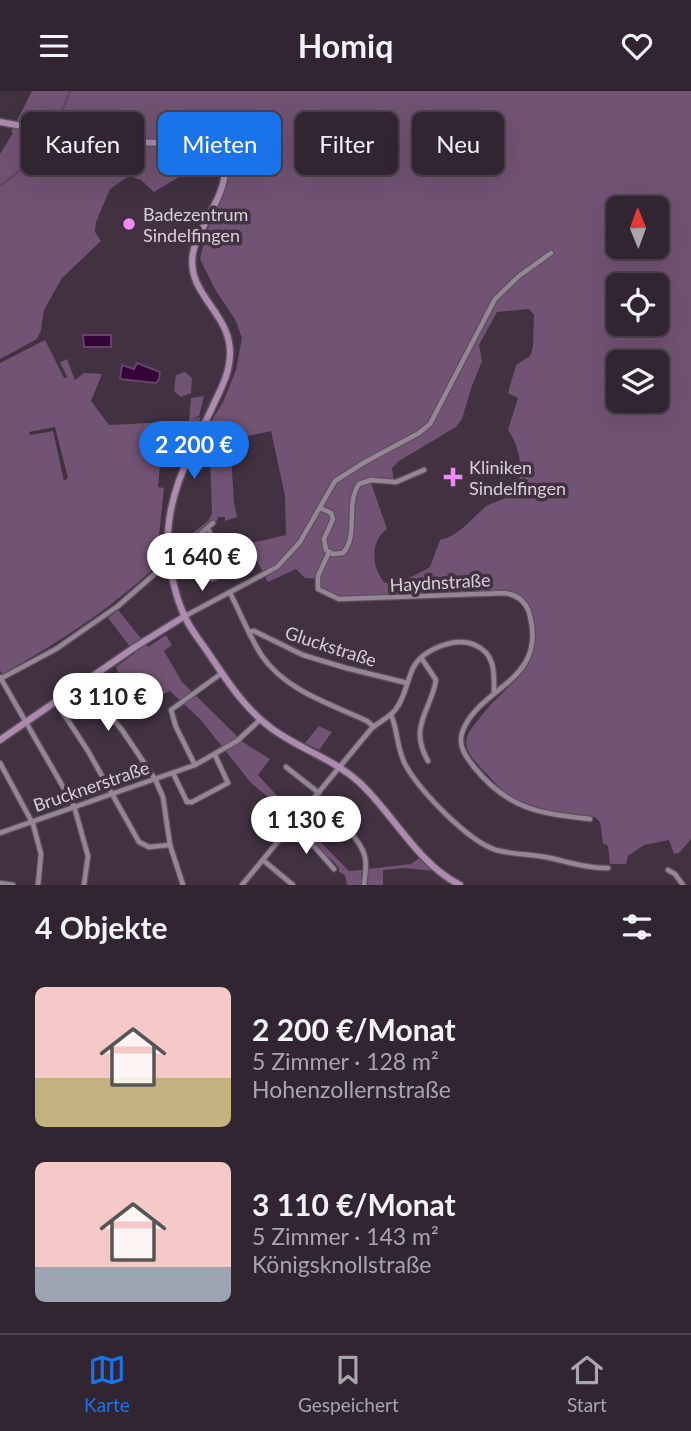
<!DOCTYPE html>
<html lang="de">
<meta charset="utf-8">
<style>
body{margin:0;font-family:Lato,sans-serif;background:#3d313d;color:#f1f3f6;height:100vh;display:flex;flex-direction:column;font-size:26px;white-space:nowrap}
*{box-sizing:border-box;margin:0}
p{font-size:23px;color:#a8a5ab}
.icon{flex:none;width:38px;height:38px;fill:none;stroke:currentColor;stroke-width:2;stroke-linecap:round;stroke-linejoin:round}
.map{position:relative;height:794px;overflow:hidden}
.drawer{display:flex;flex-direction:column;background:#312531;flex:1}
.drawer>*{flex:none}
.top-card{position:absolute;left:21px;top:21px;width:649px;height:63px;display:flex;gap:14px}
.needle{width:46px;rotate:359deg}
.controls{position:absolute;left:606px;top:105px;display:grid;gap:14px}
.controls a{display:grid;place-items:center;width:63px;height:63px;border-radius:10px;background:#312531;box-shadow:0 7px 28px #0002,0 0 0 2px #4c424d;font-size:35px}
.price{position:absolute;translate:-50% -60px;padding:0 16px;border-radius:24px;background:#fff;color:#222;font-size:23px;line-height:46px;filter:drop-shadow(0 2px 4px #0008)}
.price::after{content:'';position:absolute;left:50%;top:42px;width:21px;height:16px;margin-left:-10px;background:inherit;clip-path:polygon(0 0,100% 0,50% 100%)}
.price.current{background:#1a73e8;color:#fff}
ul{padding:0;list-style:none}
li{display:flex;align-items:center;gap:21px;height:175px;padding:0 35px}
li span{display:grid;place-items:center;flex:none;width:196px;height:140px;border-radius:10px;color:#555}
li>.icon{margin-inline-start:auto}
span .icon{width:84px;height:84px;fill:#fffc;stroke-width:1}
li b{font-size:30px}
h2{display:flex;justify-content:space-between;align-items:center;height:84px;padding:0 35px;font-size:30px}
.chip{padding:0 24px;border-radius:10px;background:#312531;box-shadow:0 7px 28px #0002,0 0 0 2px #4c424d;font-size:24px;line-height:63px}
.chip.current{background:#1a73e8;color:#fff}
header{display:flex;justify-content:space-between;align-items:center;height:91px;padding:0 35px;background:#312531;font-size:32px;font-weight:700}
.menu{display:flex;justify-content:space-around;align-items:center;height:98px;border-top:2px solid #4c424d;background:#312531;font-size:19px;color:#a8a5ab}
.menu a{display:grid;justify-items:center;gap:4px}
.menu .current{color:#1a73e8}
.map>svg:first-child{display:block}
.green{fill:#715373;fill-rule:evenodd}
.water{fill:#340438;stroke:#664168;stroke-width:2}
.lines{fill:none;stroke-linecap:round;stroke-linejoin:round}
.stream{stroke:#664168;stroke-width:2}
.street-casing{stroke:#5c505d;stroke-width:7}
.secondary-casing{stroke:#5c505d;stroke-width:9}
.street{stroke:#968497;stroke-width:4.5}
.secondary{stroke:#ad8baf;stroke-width:6}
.poi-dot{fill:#ef8bf6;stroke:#413141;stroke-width:2.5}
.labels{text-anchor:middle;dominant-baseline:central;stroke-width:7;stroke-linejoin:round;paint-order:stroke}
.poi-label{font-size:18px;fill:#d9cfd9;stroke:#413141;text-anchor:start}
.street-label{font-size:18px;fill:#d9cfd9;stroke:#413141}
</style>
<header><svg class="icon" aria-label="menu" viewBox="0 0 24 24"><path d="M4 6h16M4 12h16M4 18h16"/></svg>Homiq<svg class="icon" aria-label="heart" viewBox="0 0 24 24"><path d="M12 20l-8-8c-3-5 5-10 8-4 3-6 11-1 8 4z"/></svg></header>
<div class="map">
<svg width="691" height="794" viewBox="0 0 691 794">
<rect width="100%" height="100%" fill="#413141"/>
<!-- green -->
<g class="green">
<path d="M32,0H691V748L679,762L674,763L669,749L644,754L628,765L626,773H610L608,755L603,752L600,731L595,726C565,722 534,725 509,705C499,697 491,687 482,678C474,669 463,659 467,646C469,640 475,633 479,628C504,593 536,585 535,536C534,520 528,509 514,501L343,506L322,499L320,488L305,487L296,478L268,491L248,453L286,444L285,405L271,340L230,349L234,411L237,426L225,430V426H218L217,430L214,429L181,456L178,454L209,429L212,422L209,334L223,311L236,279L242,247L236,230L216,200L200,168C203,155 206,142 211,129C220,107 233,89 222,65L196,80L194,77L154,101L141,89L129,85L110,98L96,131L95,141L101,150L62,187L44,219L41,239L37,248L0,268V63L13,42L11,41ZM618,117H656V156H618ZM618,194H656V233H618ZM529,218L534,224L533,256L530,265L516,274L508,302L518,307L508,339C520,355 528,391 509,405C501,410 491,411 484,417C469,430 460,444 440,449L430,476C415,484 402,492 385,492C371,477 370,450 387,438L371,392L376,387L394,390L392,377L399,370L456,336L462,328L472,295L482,270L479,254L497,221ZM618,271H656V310H618Z"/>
<path d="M45,249L64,287L67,286L60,271L67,268L75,289L84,282L102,283L91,310L109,334L189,330L191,307L204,305L199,325L192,328L201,326L197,335L162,351L158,396L164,397L159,445L157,446L160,450L163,448L164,463L160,473L154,472V477C108,520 57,552 3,583L0,580V272ZM55,336L68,387L64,390L53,340L30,344L29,341Z"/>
<polygon points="185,281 192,287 191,302 181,306 174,300 176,284"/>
<polygon points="118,519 148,556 166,544 172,554 164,560 182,591 243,651 270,668 258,684 293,722 290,733 284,719 251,692 200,628 170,600 134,616 116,576 135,562 108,527"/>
<polygon points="319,635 332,641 319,659 305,652"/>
<polygon points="301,731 349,780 362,779 361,794 347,794 345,784 339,781 339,777 334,771 295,738"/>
<polygon points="421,766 434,780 404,777 383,779 383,794 366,794 367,778 411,773"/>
</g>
<!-- water -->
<g class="water">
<polygon points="83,244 111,244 111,256 84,256"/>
<polygon points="137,272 160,281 159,288 156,292 120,288 122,274 134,278"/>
</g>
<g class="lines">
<!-- stream -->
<g class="stream">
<polyline points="55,38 70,0"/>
<polyline points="0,95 31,71 52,43"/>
</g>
<defs>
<g id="street">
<path d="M320,417L331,422L333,428L324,448L326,459L333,463L343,462C359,445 345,413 359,393L371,389L396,391L424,379"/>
<polyline points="208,438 229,480"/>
<path d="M329,461L318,485V498L339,508L505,502C518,504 527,511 530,525C547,592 477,596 462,642C458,655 466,666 474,676C509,719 539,722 590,728"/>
<polyline points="203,464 216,453"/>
<polyline points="212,488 236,478"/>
<path d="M230,502C241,523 249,545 262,565C286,600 331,613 367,630L373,635"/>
<polyline points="185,525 277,476 300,451 335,390 365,371 419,342 430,333 495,208 519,185 551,162"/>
<polyline points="249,541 254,540 303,564 346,577 407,592"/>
<path d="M422,568L436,589C431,620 408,635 428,670"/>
<polyline points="0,586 74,715 88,765 84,794"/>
<polyline points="0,588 56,558 118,515 213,432"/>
<polyline points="83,592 122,639 155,688 163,706 170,754 183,794"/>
<polyline points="56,611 88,660 139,751 149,756 170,754"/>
<path d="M391,624C398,638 396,657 406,675C421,701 468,750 496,759C514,764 532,763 550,767C569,771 589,778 608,777"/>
<polyline points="0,672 33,733 41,763 38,794"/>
<polyline points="195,674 176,636 171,619 222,582"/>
<polyline points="286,676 319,702"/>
<polyline points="173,682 187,711 192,711 228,692 215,664"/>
<path d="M312,711C330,725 359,742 365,766C367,775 365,785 364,794"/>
<polyline points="290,737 313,754 334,778"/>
<polyline points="0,742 195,674 237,650 261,628"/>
<polyline points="264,770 293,794"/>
<polyline points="668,779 675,783 683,794"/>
<polyline points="0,792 13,794"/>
<path d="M242,794L371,638C379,631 390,626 396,618C405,606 407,590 413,577C423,558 456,545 475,554C496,563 494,583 494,601"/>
</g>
<g id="secondary">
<path d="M0,31L102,50L194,53C261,67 198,129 193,162C185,207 238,223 229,273C227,289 218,303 212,317C193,358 168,400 168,447C168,469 173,498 182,519C187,534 198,547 207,560C226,588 243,616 271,637C299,658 334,668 360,692C394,724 418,773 460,794"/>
<polyline points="0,649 135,556 185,525"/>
</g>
</defs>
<!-- street casing -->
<use href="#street" class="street-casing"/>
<!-- secondary casing -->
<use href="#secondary" class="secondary-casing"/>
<!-- street -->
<use href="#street" class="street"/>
<!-- secondary -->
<use href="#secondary" class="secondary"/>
</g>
<!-- markers -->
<g class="poi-dot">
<circle cx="129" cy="133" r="7"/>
<path d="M449.5 375.5h7v7h7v7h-7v7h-7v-7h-7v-7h7z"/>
</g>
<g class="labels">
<!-- poi labels -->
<g class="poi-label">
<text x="143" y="123">Badezentrum<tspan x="143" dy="21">Sindelfingen</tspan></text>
<text x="469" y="376">Kliniken<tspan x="469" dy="21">Sindelfingen</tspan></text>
</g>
<!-- street labels -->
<g class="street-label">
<text transform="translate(440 491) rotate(-3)">Haydnstraße</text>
<text transform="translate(331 555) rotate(18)">Gluckstraße</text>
<text transform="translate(91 695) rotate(-19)">Brucknerstraße</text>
</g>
</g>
</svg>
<div class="controls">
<a><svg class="needle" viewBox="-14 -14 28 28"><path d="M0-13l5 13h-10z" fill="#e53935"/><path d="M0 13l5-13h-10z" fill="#a8a5ab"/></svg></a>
<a><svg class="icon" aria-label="locate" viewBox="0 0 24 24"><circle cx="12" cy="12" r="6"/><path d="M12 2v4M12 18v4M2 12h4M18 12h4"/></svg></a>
<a><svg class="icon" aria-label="layers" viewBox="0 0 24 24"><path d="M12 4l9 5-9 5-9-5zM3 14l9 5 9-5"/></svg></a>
</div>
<b class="price current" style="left:194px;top:390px">2 200 €</b>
<b class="price" style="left:202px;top:502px">1 640 €</b>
<b class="price" style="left:108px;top:642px">3 110 €</b>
<b class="price" style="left:306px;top:765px">1 130 €</b>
<div class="top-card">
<a class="chip">Kaufen</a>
<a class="chip current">Mieten</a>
<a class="chip">Filter</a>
<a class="chip">Neu</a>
</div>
</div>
<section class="drawer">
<h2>4 Objekte<svg class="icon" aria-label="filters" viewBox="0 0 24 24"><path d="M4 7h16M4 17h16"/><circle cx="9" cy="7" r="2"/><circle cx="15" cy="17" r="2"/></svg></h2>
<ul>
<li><span style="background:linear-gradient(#f6c9c9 65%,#c2b280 0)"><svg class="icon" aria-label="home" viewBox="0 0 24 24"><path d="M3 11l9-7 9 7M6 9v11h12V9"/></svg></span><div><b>2 200 €/Monat</b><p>5 Zimmer · 128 m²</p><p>Hohenzollernstraße</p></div></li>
<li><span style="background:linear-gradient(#f6c9c9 75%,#9aa5b1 0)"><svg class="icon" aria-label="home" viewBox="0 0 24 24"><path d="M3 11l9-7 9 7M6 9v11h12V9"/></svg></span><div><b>3 110 €/Monat</b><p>5 Zimmer · 143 m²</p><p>Königsknollstraße</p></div></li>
</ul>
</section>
<nav class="menu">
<a class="current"><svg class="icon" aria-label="map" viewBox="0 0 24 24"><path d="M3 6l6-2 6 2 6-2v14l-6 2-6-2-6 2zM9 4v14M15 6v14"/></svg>Karte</a>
<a><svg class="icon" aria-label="saved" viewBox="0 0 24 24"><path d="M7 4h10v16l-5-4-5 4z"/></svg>Gespeichert</a>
<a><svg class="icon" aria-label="home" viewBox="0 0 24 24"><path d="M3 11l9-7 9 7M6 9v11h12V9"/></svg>Start</a>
</nav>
